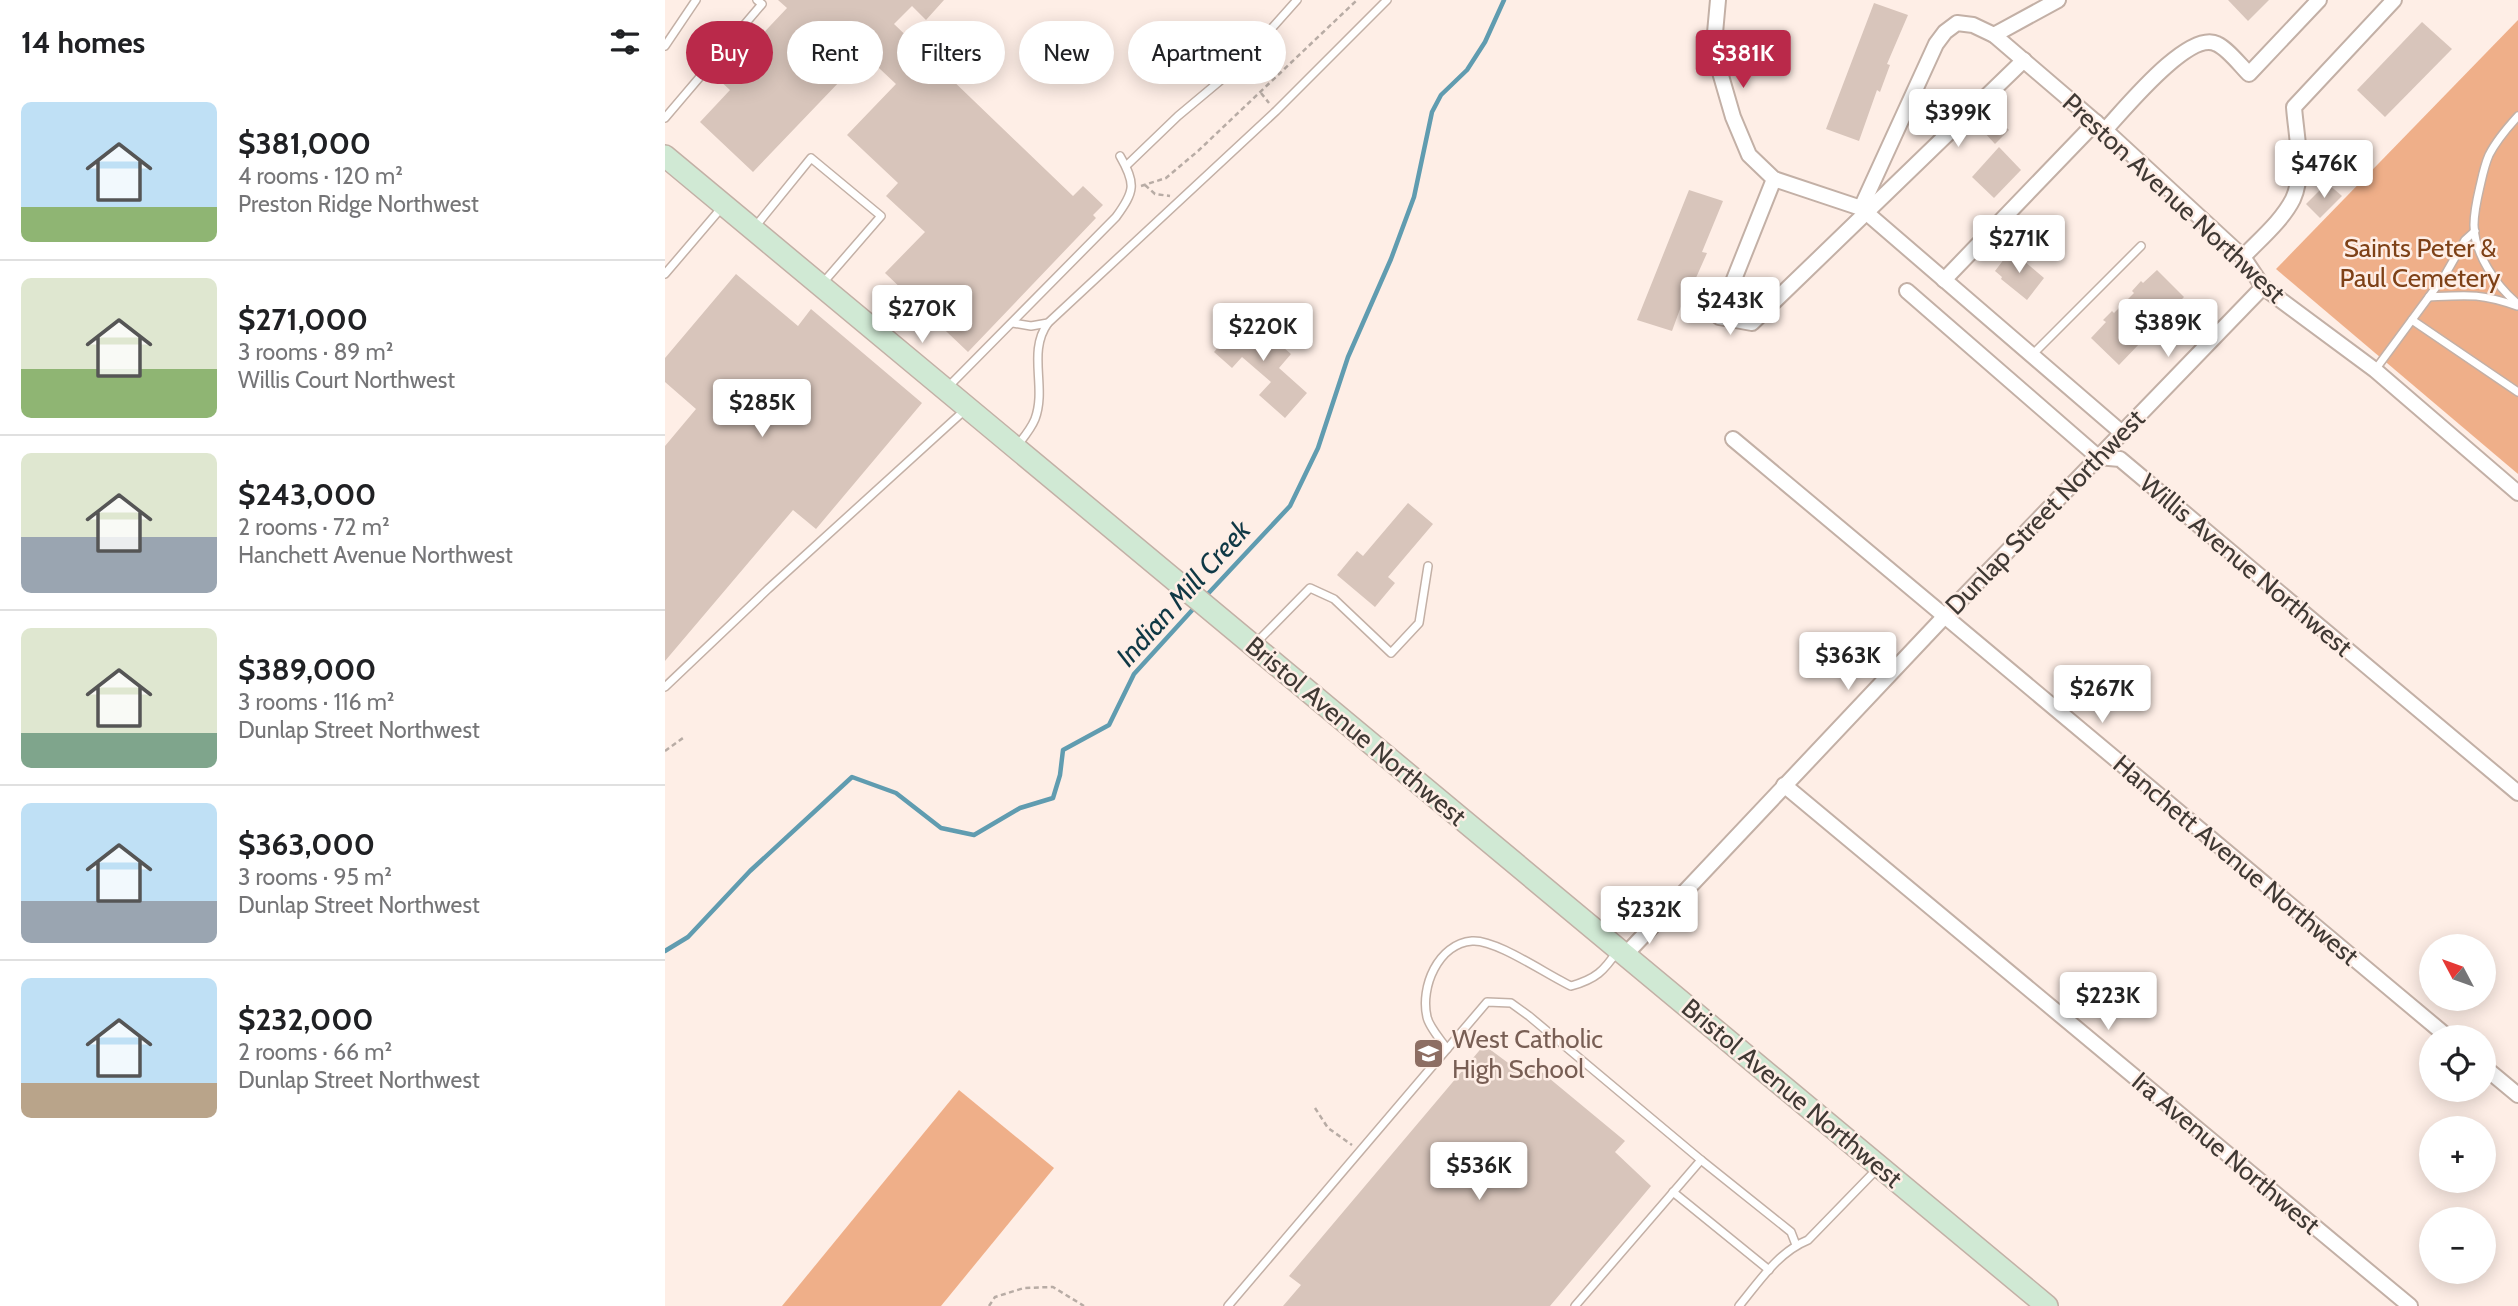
<!DOCTYPE html>
<meta charset="utf-8">
<style>
body{margin:0;font-family:Cabin,sans-serif;background:#f2f2f2;color:#202124;height:100vh;display:flex;flex-direction:column;font-size:26px;white-space:nowrap}
*{box-sizing:border-box;margin:0}
p{font-size:23px;color:#757577}
.icon{flex:none;width:38px;height:38px;fill:none;stroke:currentColor;stroke-width:2;stroke-linecap:round;stroke-linejoin:round}
.map{position:relative;flex:1;overflow:hidden}
.details{display:flex;flex-direction:column;background:#fff;width:665px}
.details>*{flex:none}
.top-card{position:absolute;left:21px;top:21px;width:665px;height:63px;display:flex;gap:14px}
.needle{width:46px;rotate:311deg}
.buttons{position:absolute;left:1754px;top:934px;display:grid;gap:14px}
.buttons a{display:grid;place-items:center;width:77px;height:77px;border-radius:50%;background:#fff;box-shadow:0 4px 18px #0003;font-size:35px}
.price{position:absolute;translate:-50% -60px;padding:0 16px;border-radius:7px;background:#fff;color:#222;font-size:23px;line-height:46px;filter:drop-shadow(0 2px 4px #0008)}
.price::after{content:'';position:absolute;left:50%;top:42px;width:21px;height:16px;margin-left:-10px;background:inherit;clip-path:polygon(0 0,100% 0,50% 100%)}
.price.on{background:#ba294a;color:#fff}
ul{padding:0;list-style:none}
li{display:flex;align-items:center;gap:21px;height:175px;padding:0 21px}
li+li{border-top:2px solid #e0e0e0}
li span{display:grid;place-items:center;flex:none;width:196px;height:140px;border-radius:10px;color:#555}
li>.icon{margin-inline-start:auto}
span .icon{width:84px;height:84px;fill:#fffc;stroke-width:1}
li b{font-size:30px}
h2{display:flex;justify-content:space-between;align-items:center;height:84px;padding:0 21px;font-size:30px}
.pill{padding:0 24px;border-radius:32px;background:#fff;box-shadow:0 4px 18px #0003;font-size:24px;line-height:63px}
.pill.on{background:#ba294a;color:#fff}
main{display:flex;flex:1;min-height:0}
.map>svg:first-child{display:block}
.green{fill:#efaf89}
.lines{fill:none;stroke-linecap:round;stroke-linejoin:round}
.stream{stroke:#609cb0;stroke-width:4.5}
.building{fill:#d8c5bb}
.lane-casing{stroke:#c3b0a6;stroke-width:10}
.street-casing{stroke:#c3b0a6;stroke-width:18}
.secondary-casing{stroke:#c3b0a6;stroke-width:24}
.path{stroke:#b8aca5;stroke-width:2.5;stroke-dasharray:5 3.5;stroke-linecap:butt}
.lane{stroke:#fff;stroke-width:7}
.street{stroke:#fff;stroke-width:14}
.secondary{stroke:#d0e9d4;stroke-width:21}
.labels{text-anchor:middle;dominant-baseline:central;stroke-width:5;stroke-linejoin:round;paint-order:stroke}
.street-label{font-size:26px;fill:#403934;stroke:#feeee6}
.park-label{font-size:26px;fill:#7e4117;stroke:#feeee6}
.education-label{font-size:26px;fill:#785e54;stroke:#feeee6;text-anchor:start}
.water-label{font-size:28px;font-style:italic;fill:#0f3845;stroke:#feeee6}
</style>
<main>
<section class="details">
<h2>14 homes<svg class="icon" aria-label="filters" viewBox="0 0 24 24"><path d="M4 7h16M4 17h16"/><circle cx="9" cy="7" r="2"/><circle cx="15" cy="17" r="2"/></svg></h2>
<ul>
<li><span style="background:linear-gradient(#bfe0f5 75%,#8fb573 0)"><svg class="icon" aria-label="home" viewBox="0 0 24 24"><path d="M3 11l9-7 9 7M6 9v11h12V9"/></svg></span><div><b>$381,000</b><p>4 rooms · 120 m²</p><p>Preston Ridge Northwest</p></div></li>
<li><span style="background:linear-gradient(#dfe7d0 65%,#8fb573 0)"><svg class="icon" aria-label="home" viewBox="0 0 24 24"><path d="M3 11l9-7 9 7M6 9v11h12V9"/></svg></span><div><b>$271,000</b><p>3 rooms · 89 m²</p><p>Willis Court Northwest</p></div></li>
<li><span style="background:linear-gradient(#dfe7d0 60%,#9aa5b1 0)"><svg class="icon" aria-label="home" viewBox="0 0 24 24"><path d="M3 11l9-7 9 7M6 9v11h12V9"/></svg></span><div><b>$243,000</b><p>2 rooms · 72 m²</p><p>Hanchett Avenue Northwest</p></div></li>
<li><span style="background:linear-gradient(#dfe7d0 75%,#7fa58c 0)"><svg class="icon" aria-label="home" viewBox="0 0 24 24"><path d="M3 11l9-7 9 7M6 9v11h12V9"/></svg></span><div><b>$389,000</b><p>3 rooms · 116 m²</p><p>Dunlap Street Northwest</p></div></li>
<li><span style="background:linear-gradient(#bfe0f5 70%,#9aa5b1 0)"><svg class="icon" aria-label="home" viewBox="0 0 24 24"><path d="M3 11l9-7 9 7M6 9v11h12V9"/></svg></span><div><b>$363,000</b><p>3 rooms · 95 m²</p><p>Dunlap Street Northwest</p></div></li>
<li><span style="background:linear-gradient(#bfe0f5 75%,#b9a48a 0)"><svg class="icon" aria-label="home" viewBox="0 0 24 24"><path d="M3 11l9-7 9 7M6 9v11h12V9"/></svg></span><div><b>$232,000</b><p>2 rooms · 66 m²</p><p>Dunlap Street Northwest</p></div></li>
</ul>
</section>
<div class="map">
<svg width="1853" height="1306" viewBox="0 0 1853 1306">
<rect width="100%" height="100%" fill="#feeee6"/>
<!-- green -->
<g class="green">
<polygon points="1853,20 1853,474 1611,269"/>
<polygon points="294,1090 389,1168 276,1306 117,1306"/>
</g>
<g class="lines">
<!-- stream -->
<g class="stream">
<polyline points="539,598 625,506 653,448 683,357 726,259 749,197 767,112 776,95 802,70 820,42 839,0"/>
<polyline points="0,951 23,937 85,871 187,777 231,793 276,828 309,835 355,808 388,798 395,775 398,750 444,725 469,674 530,607"/>
</g>
</g>
<!-- building -->
<g class="building">
<polygon points="113,0 279,0 261,20 247,6 229,24 408,196 418,186 438,205 428,215 431,218 303,352 220,273 260,232 221,196 233,183 182,135 231,84 200,55 88,172 35,122 65,90 54,80 122,8"/>
<polygon points="1563,0 1604,0 1583,21"/>
<polygon points="1209,3 1243,15 1222,64 1225,65 1215,92 1212,90 1194,141 1161,129"/>
<polygon points="1757,22 1787,49 1720,117 1692,90"/>
<polygon points="1331,117 1344,130 1330,144 1318,131"/>
<polygon points="1334,147 1356,170 1329,198 1307,177"/>
<polygon points="1662,183 1677,196 1655,218 1641,204"/>
<polygon points="1024,190 1058,201 1037,252 1042,253 1030,280 1026,279 1007,331 972,320"/>
<polygon points="1346,250 1379,278 1362,300 1336,279 1337,277 1330,271"/>
<polygon points="1492,270 1519,297 1454,365 1426,338 1441,322 1438,320 1447,311 1449,313 1469,293 1467,291 1476,281 1478,283"/>
<polygon points="71,274 133,326 146,309 257,403 151,529 128,510 0,661 0,446 31,409 0,382 0,358"/>
<polygon points="581,315 626,354 614,368 642,393 620,418 594,395 606,382 577,357 567,368 549,352"/>
<polygon points="743,503 768,524 723,577 730,583 710,607 672,575 692,551 698,556"/>
<polygon points="819,1045 858,1074 867,1064 960,1141 950,1152 986,1186 885,1306 618,1306 636,1285 624,1276"/>
</g>
<g class="lines">
<defs>
<g id="lane">
<polyline points="0,46 31,0"/>
<path d="M1853,116C1842,128 1831,141 1824,155C1820,164 1818,173 1816,182C1813,195 1809,210 1809,225C1809,253 1831,286 1853,304"/>
<polyline points="0,118 97,4 92,0"/>
<polyline points="461,166 513,116 574,65 632,0"/>
<polyline points="90,227 146,158 216,216 157,284"/>
<polyline points="0,274 58,206"/>
<path d="M1764,297C1802,295 1815,293 1852,306"/>
<polyline points="1747,320 1853,392"/>
<polyline points="348,323 366,326 383,323 611,111 722,0"/>
<polyline points="1367,355 1476,246"/>
<polyline points="1710,370 1780,275 1800,240 1810,231"/>
<path d="M283,387L451,217C470,191 471,184 455,156"/>
<path d="M352,446C359,437 366,429 370,419C382,387 362,352 383,323"/>
<polyline points="591,643 645,588 669,599 726,653 754,623 763,566"/>
<polyline points="0,687 103,589 301,409"/>
<path d="M782,1049C776,1040 764,1027 762,1017C755,987 773,944 807,941C831,939 882,975 906,986C931,979 939,971 953,950"/>
<polyline points="1008,1192 1104,1270"/>
<polyline points="563,1306 822,1002 846,1003 864,1016 1036,1160 1126,1232 1131,1245"/>
<polyline points="910,1306 1036,1160"/>
<path d="M1074,1306C1094,1282 1113,1252 1143,1240L1214,1167"/>
</g>
<g id="street">
<polyline points="1053,0 1050,33 1052,62 1068,117 1084,155 1109,179 1196,208 1456,432"/>
<polyline points="1329,35 1440,130 1578,257 1598,287 1710,370 1853,493"/>
<path d="M1440,130C1458,111 1524,29 1552,44C1563,49 1575,65 1584,74L1654,0"/>
<polyline points="1109,179 1054,317 1087,323 1359,60"/>
<polyline points="1196,208 1271,44 1280,32 1292,23 1308,25 1329,35 1393,0"/>
<path d="M1578,257C1594,240 1617,221 1628,199C1640,173 1631,135 1629,107L1729,0"/>
<polyline points="1279,280 1431,122"/>
<polyline points="1242,291 1433,457 1455,459 1853,793"/>
<polyline points="1068,439 1784,1038"/>
<polyline points="1119,785 1745,1306"/>
<polyline points="961,954 1279,617 1598,287"/>
<polyline points="1818,1066 1853,1095"/>
</g>
<polyline id="secondary" points="0,156 1382,1306"/>
</defs>
<!-- lane casing -->
<use href="#lane" class="lane-casing"/>
<!-- street casing -->
<use href="#street" class="street-casing"/>
<!-- secondary casing -->
<use href="#secondary" class="secondary-casing"/>
<!-- path -->
<g class="path">
<polyline points="596,93 604,103"/>
<polyline points="480,185 490,194 505,196"/>
<polyline points="476,186 501,178 533,151 692,0"/>
<polyline points="0,751 18,738"/>
<polyline points="650,1108 663,1128 687,1145"/>
<polyline points="324,1306 330,1297 359,1288 388,1287 419,1306"/>
</g>
<!-- lane -->
<use href="#lane" class="lane"/>
<!-- street -->
<use href="#street" class="street"/>
<!-- secondary -->
<use href="#secondary" class="secondary"/>
</g>
<!-- icons -->
<defs>
<symbol id="school-square" viewBox="-11 -11 22 22"><rect x="-9" y="-9" width="18" height="18" rx="4" fill="#8d6e63" stroke="#feeee6"/><path d="M0-5L7-2L0 1L-7-2ZM-4 1L0 2.5L4 1V4Q0 6-4 4Z" fill="#fff"/></symbol>
</defs>
<g fill-rule="evenodd">
<use href="#school-square" x="746" y="1036" width="35" height="35"/>
</g>
<g class="labels">
<!-- street labels -->
<g class="street-label">
<text transform="translate(1509 198) rotate(43)">Preston Avenue Northwest</text>
<text transform="translate(1380 512) rotate(-46)">Dunlap Street Northwest</text>
<text transform="translate(1581 565) rotate(40)">Willis Avenue Northwest</text>
<text transform="translate(691 731) rotate(40)">Bristol Avenue Northwest</text>
<text transform="translate(1571 860) rotate(40)">Hanchett Avenue Northwest</text>
<text transform="translate(1127 1093) rotate(40)">Bristol Avenue Northwest</text>
<text transform="translate(1561 1153) rotate(40)">Ira Avenue Northwest</text>
</g>
<!-- park labels -->
<g class="park-label">
<text x="1755" y="248">Saints Peter &amp;<tspan x="1755" dy="30">Paul Cemetery</tspan></text>
</g>
<!-- education labels -->
<g class="education-label">
<text x="787" y="1039">West Catholic<tspan x="787" dy="30">High School</tspan></text>
</g>
<!-- water labels -->
<g class="water-label">
<text transform="translate(518 593) rotate(-48)">Indian Mill Creek</text>
</g>
</g>
</svg>
<div class="buttons">
<a><svg class="needle" viewBox="-14 -14 28 28"><path d="M0-13l5 13h-10z" fill="#e53935"/><path d="M0 13l5-13h-10z" fill="#757577"/></svg></a>
<a><svg class="icon" aria-label="locate" viewBox="0 0 24 24"><circle cx="12" cy="12" r="6"/><path d="M12 2v4M12 18v4M2 12h4M18 12h4"/></svg></a>
<a>+</a>
<a>−</a>
</div>
<b class="price on" style="left:1078px;top:90px">$381K</b>
<b class="price" style="left:1293px;top:149px">$399K</b>
<b class="price" style="left:1659px;top:200px">$476K</b>
<b class="price" style="left:1354px;top:275px">$271K</b>
<b class="price" style="left:1065px;top:337px">$243K</b>
<b class="price" style="left:257px;top:345px">$270K</b>
<b class="price" style="left:1503px;top:359px">$389K</b>
<b class="price" style="left:598px;top:363px">$220K</b>
<b class="price" style="left:97px;top:439px">$285K</b>
<b class="price" style="left:1183px;top:692px">$363K</b>
<b class="price" style="left:1437px;top:725px">$267K</b>
<b class="price" style="left:984px;top:946px">$232K</b>
<b class="price" style="left:1443px;top:1032px">$223K</b>
<b class="price" style="left:814px;top:1202px">$536K</b>
<div class="top-card">
<a class="pill on">Buy</a>
<a class="pill">Rent</a>
<a class="pill">Filters</a>
<a class="pill">New</a>
<a class="pill">Apartment</a>
</div>
</div>
</main>
